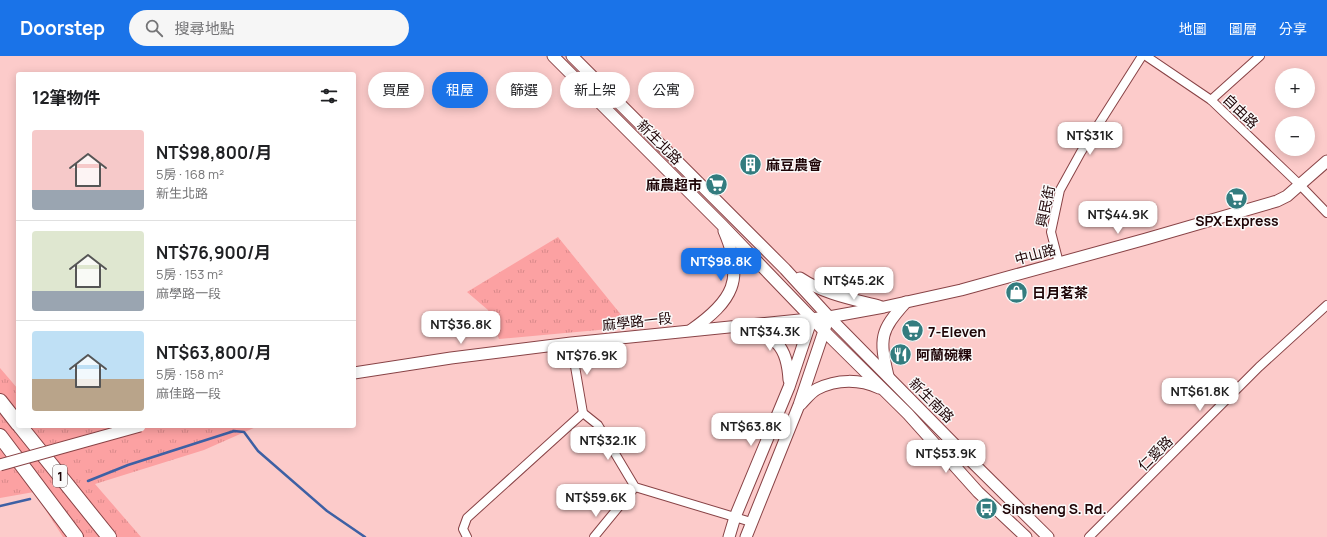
<!DOCTYPE html>
<html lang="zh-TW">
<meta charset="utf-8">
<style>
body{margin:0;font-family:Manrope,"Noto Sans TC",sans-serif;background:#f6f6f6;color:#202124;height:100vh;display:flex;flex-direction:column;font-size:15px;white-space:nowrap}
*{box-sizing:border-box;margin:0}
p{font-size:13px;color:#757577}
.icon{flex:none;width:22px;height:22px;fill:none;stroke:currentColor;stroke-width:2;stroke-linecap:round;stroke-linejoin:round}
.map{position:relative;flex:1;overflow:hidden}
.sheet{position:absolute;left:16px;top:16px;width:340px;height:356px;display:flex;flex-direction:column;background:#fff;border-radius:4px;box-shadow:0 2px 10px #0003}
.sheet>*{flex:none}
.top-card{position:absolute;left:368px;top:16px;width:380px;height:36px;display:flex;gap:8px}
.buttons{position:absolute;left:1275px;top:12px;display:grid;gap:8px}
.buttons a{display:grid;place-items:center;width:40px;height:40px;border-radius:50%;background:#fff;box-shadow:0 2px 10px #0003;font-size:20px}
.price{position:absolute;translate:-50% -34px;padding:0 9px;border-radius:8px;background:#fff;color:#222;font-size:13px;line-height:26px;filter:drop-shadow(0 1px 2px #0008)}
.price::after{content:'';position:absolute;left:50%;top:24px;width:12px;height:9px;margin-left:-6px;background:inherit;clip-path:polygon(0 0,100% 0,50% 100%)}
.price.current{background:#1a73e8;color:#fff}
ul{padding:0;list-style:none}
li{display:flex;align-items:center;gap:12px;height:100px;padding:0 16px}
li+li{border-top:1px solid #e0e0e0}
li span{display:grid;place-items:center;flex:none;width:112px;height:80px;border-radius:4px;color:#555}
li>.icon{margin-inline-start:auto}
span .icon{width:48px;height:48px;fill:#fffc;stroke-width:1}
li b{font-size:17px}
h2{display:flex;justify-content:space-between;align-items:center;height:48px;padding:0 16px;font-size:17px}
.pill{padding:0 14px;border-radius:18px;background:#fff;box-shadow:0 2px 10px #0003;font-size:14px;line-height:36px}
.pill.current{background:#1a73e8;color:#fff}
header{display:flex;align-items:center;gap:24px;box-sizing:border-box;height:56px;padding:0 20px;background:#1a73e8;color:#fff}
header strong{font-size:19px}
nav{display:flex;gap:22px;margin-inline-start:auto;font-size:14px}
.search{width:280px;height:36px;background:#f6f6f6;display:flex;align-items:center;gap:10px;box-sizing:border-box;padding:0 14px;border-radius:22px;color:#757577;font-size:15px}
.map>svg:first-child{display:block}
.grass{fill:url(#grass-tufts)}
.lines{fill:none;stroke-linecap:round;stroke-linejoin:round}
.stream{stroke:#3e60a4;stroke-width:2.5}
.street-casing{stroke:#884346;stroke-width:10}
.secondary-casing{stroke:#884346;stroke-width:13}
.highway-casing{stroke:#884346;stroke-width:16}
.street{stroke:#fff;stroke-width:8}
.secondary{stroke:#fff;stroke-width:11}
.highway{stroke:#fff;stroke-width:14}
.secondary-bridge-casing{stroke:#884346;stroke-width:13;stroke-linecap:butt}
.secondary-bridge{stroke:#fff;stroke-width:11}
.labels{text-anchor:middle;dominant-baseline:central;stroke-width:3;stroke-linejoin:round;paint-order:stroke}
.shield{fill:#fafafa;stroke:#604e4f;stroke-width:1}
.shield-label{font-size:13px;font-weight:bold;fill:#1e0406}
.street-label{font-size:14px;fill:#1e0406;stroke:#fafafa}
.poi-label{font-size:14px;font-weight:bold;fill:#1e0406;stroke:#fafafa;text-anchor:start}
</style>
<header>
<strong>Doorstep</strong>
<div class="search"><svg class="icon" aria-label="search" viewBox="0 0 24 24"><circle cx="10" cy="10" r="6"/><path d="M15 15l6 6"/></svg>搜尋地點</div>
<nav><a>地圖</a><a>圖層</a><a>分享</a></nav>
</header>
<div class="map">
<svg width="1327" height="481" viewBox="0 0 1327 481">
<defs>
<pattern id="grass-tufts" width="24" height="20" patternUnits="userSpaceOnUse"><rect width="24" height="20" fill="#fca1a2"/><path d="M3 7l-1-3M5 7V3M7 7l1-3M15 17l-1-3M17 17v-4M19 17l1-3" fill="none" stroke="#d8898a"/></pattern>
</defs>
<rect width="100%" height="100%" fill="#fccbca"/>
<!-- grass -->
<g class="grass">
<polygon points="558,181 631,271 499,283 488,254 467,236"/>
<polygon points="0,312 18,333 18,370 258,370 204,394 95,428 141,481 63,481 34,436 0,442"/>
</g>
<g class="lines">
<!-- stream -->
<g class="stream">
<polyline points="88,425 128,409 234,375 244,376 258,395 327,455 365,481"/>
<polyline points="0,450 30,443"/>
</g>
<defs>
<g id="street">
<polyline points="1146,0 1211,44 1300,129 1327,157"/>
<polyline points="1211,44 1260,0"/>
<polyline points="1059,207 1051,176 1060,134 1081,96 1142,0"/>
<polyline points="571,287 583,357 598,369 635,431 751,466"/>
<polyline points="467,481 463,473 467,462 583,357"/>
<polyline points="594,481 635,431"/>
<polyline points="1089,481 1259,311 1327,249"/>
</g>
<g id="secondary">
<polyline points="553,0 722,169 824,275 908,358 978,436 1026,481"/>
<polyline points="572,0 785,213 829,261 968,402 1048,481"/>
<path d="M800,222C824,238 852,243 879,250"/>
<path d="M744,272C776,281 787,289 789,324"/>
<path d="M691,274C733,245 745,223 724,175"/>
<polyline points="354,317 451,302 571,287 829,261 884,251 961,234 1146,183 1277,145 1287,140 1327,105"/>
<path d="M888,320C879,282 880,275 906,246"/>
<path d="M801,348C806,343 811,336 817,333C837,323 860,323 879,332"/>
<polyline points="729,481 735,461 789,331 812,262"/>
<polyline points="746,481 799,349 826,269"/>
</g>
<g id="highway">
<polyline points="0,345 18,368"/>
<polyline points="20,370 109,481"/>
<polyline points="0,380 76,481"/>
</g>
</defs>
<!-- street casing -->
<use href="#street" class="street-casing"/>
<!-- secondary casing -->
<use href="#secondary" class="secondary-casing"/>
<!-- highway casing -->
<use href="#highway" class="highway-casing"/>
<!-- street -->
<use href="#street" class="street"/>
<!-- secondary -->
<use href="#secondary" class="secondary"/>
<!-- highway -->
<use href="#highway" class="highway"/>
<defs>
<polyline id="secondary-bridge" points="0,409 140,370"/>
</defs>
<!-- secondary-bridge casing -->
<use href="#secondary-bridge" class="secondary-bridge-casing"/>
<!-- secondary-bridge -->
<use href="#secondary-bridge" class="secondary-bridge"/>
</g>
<!-- icons -->
<defs>
<symbol id="building-disc" viewBox="-11 -11 22 22"><circle r="9.5" fill="#337c7f" stroke="#fafafa"/><path d="M-4-6H4V6H1V3H-1V6H-4ZM-2.5-4.3h1.7v1.8h-1.7ZM.8-4.3h1.7v1.8H.8ZM-2.5-1h1.7V.8h-1.7ZM.8-1h1.7V.8H.8Z" fill="#fff"/></symbol>
<symbol id="supermarket-disc" viewBox="-11 -11 22 22"><circle r="9.5" fill="#337c7f" stroke="#fafafa"/><path d="M-6-5.5h2.5l.6 2H6L4.5 2H-2.5L-4.4-4H-6ZM-1.5 3.2a1.3 1.3 0 1 0 .1 0ZM3 3.2a1.3 1.3 0 1 0 .1 0Z" fill="#fff"/></symbol>
<symbol id="shop-disc" viewBox="-11 -11 22 22"><circle r="9.5" fill="#337c7f" stroke="#fafafa"/><path d="M-5-2.5h2.3a2.7 3.5 0 0 1 5.4 0H5L5.5 6h-11ZM-1.5-2.5h3a1.5 2.3 0 0 0-3 0Z" fill="#fff"/></symbol>
<symbol id="restaurant-disc" viewBox="-11 -11 22 22"><circle r="9.5" fill="#337c7f" stroke="#fafafa"/><path d="M-5-6h1v4h1v-4h1v4h1v-4h1v5L-1.5 .5V6h-2V.5L-5-1ZM5-6V6H3V1.5H1.5Q1.5-4 5-6Z" fill="#fff"/></symbol>
<symbol id="bus-disc" viewBox="-11 -11 22 22"><circle r="9.5" fill="#337c7f" stroke="#fafafa"/><path d="M-5-6H5V4H4V6H2V4H-2V6H-4V4H-5ZM-3.5-4V0h7V-4ZM-3.5 1.2v1.5H-2V1.2ZM2 1.2v1.5H3.5V1.2Z" fill="#fff"/></symbol>
</defs>
<g fill-rule="evenodd">
<use href="#building-disc" x="738" y="96" width="25" height="25"/>
<use href="#supermarket-disc" x="704" y="116" width="25" height="25"/>
<use href="#supermarket-disc" x="1224" y="130" width="25" height="25"/>
<use href="#shop-disc" x="1004" y="224" width="25" height="25"/>
<use href="#supermarket-disc" x="900" y="262" width="25" height="25"/>
<use href="#restaurant-disc" x="888" y="286" width="25" height="25"/>
<use href="#bus-disc" x="974" y="440" width="25" height="25"/>
</g>
<g class="labels">
<!-- shield labels -->
<rect class="shield" x="53" y="409" width="14" height="22" rx="3"/>
<g class="shield-label">
<text x="60" y="420">1</text>
</g>
<!-- street labels -->
<g class="street-label">
<text transform="translate(1241 55) rotate(44)">自由路</text>
<text transform="translate(660 86) rotate(45)">新生北路</text>
<text transform="translate(1045 150) rotate(-78)">興民街</text>
<text transform="translate(1035 198) rotate(-15)">中山路</text>
<text transform="translate(637 265) rotate(-6)">麻學路一段</text>
<text transform="translate(932 344) rotate(45)">新生南路</text>
<text transform="translate(1155 397) rotate(-45)">仁愛路</text>
</g>
<!-- poi labels -->
<g class="poi-label">
<text x="766" y="108">麻豆農會</text>
<text x="702" y="128" text-anchor="end">麻農超市</text>
<text x="1237" y="164" text-anchor="middle">SPX Express</text>
<text x="1032" y="236">日月茗茶</text>
<text x="928" y="275">7-Eleven</text>
<text x="916" y="298">阿蘭碗粿</text>
<text x="1002" y="452">Sinsheng S. Rd.</text>
</g>
</g>
</svg>
<div class="buttons">
<a>+</a>
<a>−</a>
</div>
<b class="price" style="left:1090px;top:100px">NT$31K</b>
<b class="price" style="left:1118px;top:179px">NT$44.9K</b>
<b class="price current" style="left:721px;top:226px">NT$98.8K</b>
<b class="price" style="left:854px;top:245px">NT$45.2K</b>
<b class="price" style="left:461px;top:289px">NT$36.8K</b>
<b class="price" style="left:770px;top:296px">NT$34.3K</b>
<b class="price" style="left:587px;top:320px">NT$76.9K</b>
<b class="price" style="left:1200px;top:356px">NT$61.8K</b>
<b class="price" style="left:751px;top:391px">NT$63.8K</b>
<b class="price" style="left:608px;top:405px">NT$32.1K</b>
<b class="price" style="left:946px;top:418px">NT$53.9K</b>
<b class="price" style="left:596px;top:462px">NT$59.6K</b>
<div class="top-card">
<a class="pill">買屋</a>
<a class="pill current">租屋</a>
<a class="pill">篩選</a>
<a class="pill">新上架</a>
<a class="pill">公寓</a>
</div>
<section class="sheet">
<h2>12筆物件<svg class="icon" aria-label="filters" viewBox="0 0 24 24"><path d="M4 7h16M4 17h16"/><circle cx="9" cy="7" r="2"/><circle cx="15" cy="17" r="2"/></svg></h2>
<ul>
<li><span style="background:linear-gradient(#f6c9c9 75%,#9aa5b1 0)"><svg class="icon" aria-label="home" viewBox="0 0 24 24"><path d="M3 11l9-7 9 7M6 9v11h12V9"/></svg></span><div><b>NT$98,800/月</b><p>5房 · 168 m²</p><p>新生北路</p></div></li>
<li><span style="background:linear-gradient(#dfe7d0 75%,#9aa5b1 0)"><svg class="icon" aria-label="home" viewBox="0 0 24 24"><path d="M3 11l9-7 9 7M6 9v11h12V9"/></svg></span><div><b>NT$76,900/月</b><p>5房 · 153 m²</p><p>麻學路一段</p></div></li>
<li><span style="background:linear-gradient(#bfe0f5 60%,#b9a48a 0)"><svg class="icon" aria-label="home" viewBox="0 0 24 24"><path d="M3 11l9-7 9 7M6 9v11h12V9"/></svg></span><div><b>NT$63,800/月</b><p>5房 · 158 m²</p><p>麻佳路一段</p></div></li>
</ul>
</section>
</div>
